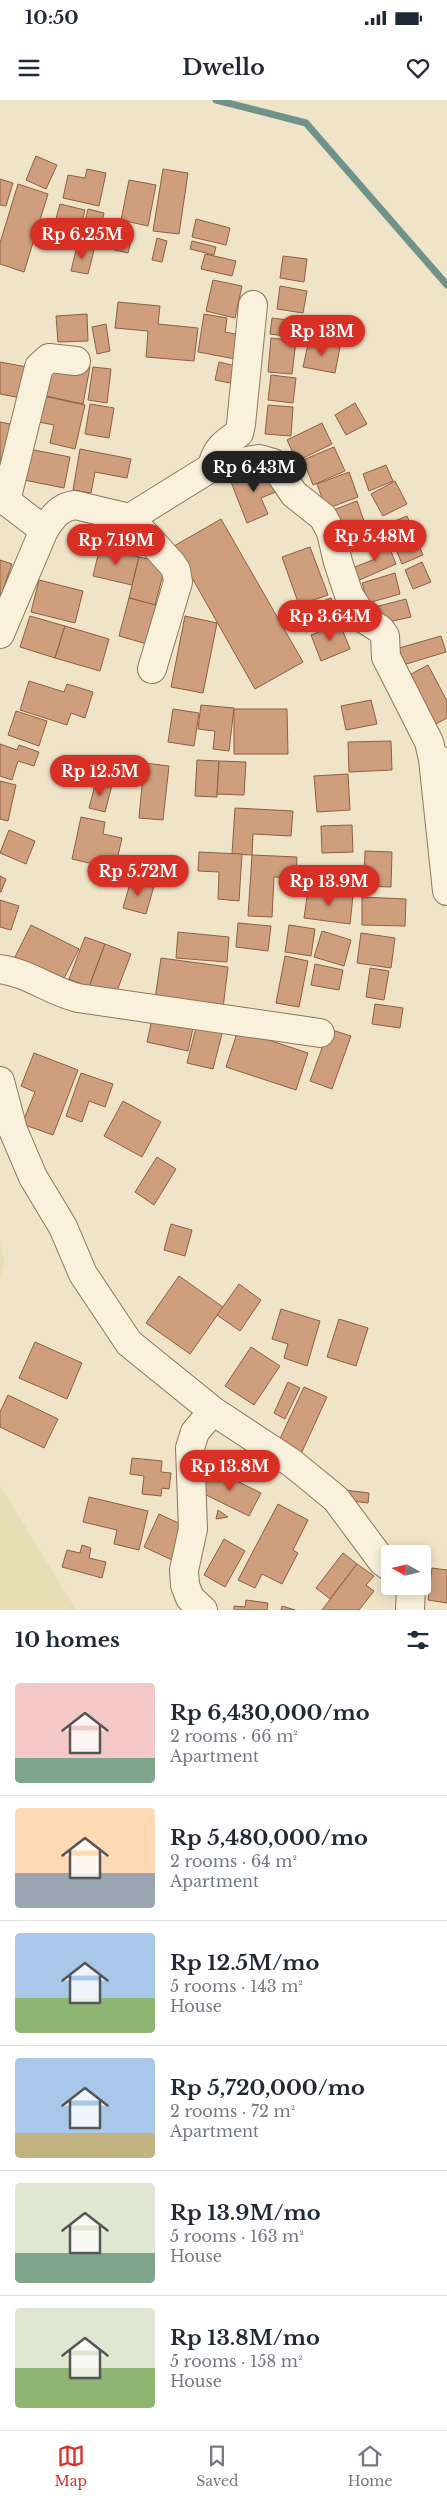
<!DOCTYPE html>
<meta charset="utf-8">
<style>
body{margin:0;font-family:"Libre Baskerville",serif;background:#f6f6f7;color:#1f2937;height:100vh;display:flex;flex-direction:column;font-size:19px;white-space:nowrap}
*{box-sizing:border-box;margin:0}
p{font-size:16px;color:#747a83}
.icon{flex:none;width:28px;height:28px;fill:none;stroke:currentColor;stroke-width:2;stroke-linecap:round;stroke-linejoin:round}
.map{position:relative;height:1510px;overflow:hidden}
.panel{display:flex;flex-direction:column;background:#fff;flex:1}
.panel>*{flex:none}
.needle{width:32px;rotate:278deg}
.controls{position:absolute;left:381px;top:1445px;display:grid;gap:10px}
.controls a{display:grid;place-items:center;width:50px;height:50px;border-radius:5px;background:#fff;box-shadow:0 2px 12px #0003;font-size:25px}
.price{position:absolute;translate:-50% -42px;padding:0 11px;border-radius:18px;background:#d93025;color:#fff;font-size:16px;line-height:32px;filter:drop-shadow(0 1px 2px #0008)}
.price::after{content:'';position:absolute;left:50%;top:30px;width:15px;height:11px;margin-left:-8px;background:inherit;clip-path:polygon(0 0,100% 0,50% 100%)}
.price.current{background:#222;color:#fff}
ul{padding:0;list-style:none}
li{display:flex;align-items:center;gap:15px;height:125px;padding:0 15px}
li+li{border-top:1px solid #e0e1e3}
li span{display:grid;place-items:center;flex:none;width:140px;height:100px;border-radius:5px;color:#555}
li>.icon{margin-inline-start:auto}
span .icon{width:60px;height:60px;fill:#fffc;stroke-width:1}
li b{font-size:21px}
h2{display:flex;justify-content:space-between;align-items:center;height:60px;padding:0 15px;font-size:21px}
.status{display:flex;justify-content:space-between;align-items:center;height:35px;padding:0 25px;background:#fff;direction:ltr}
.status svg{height:14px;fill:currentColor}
header{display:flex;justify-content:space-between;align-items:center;height:65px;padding:0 15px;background:#fff;font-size:22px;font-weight:800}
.tab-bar{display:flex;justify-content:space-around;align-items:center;height:70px;border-top:1px solid #e0e1e3;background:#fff;font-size:14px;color:#747a83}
.tab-bar a{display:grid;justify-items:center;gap:2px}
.tab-bar .current{color:#d93025}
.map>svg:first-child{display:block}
.farmland{fill:#e6deb5}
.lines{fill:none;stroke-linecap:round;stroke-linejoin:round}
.stream{stroke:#6f938a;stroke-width:7}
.building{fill:#cf9f7d;stroke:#8d5f41}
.minor-casing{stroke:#8d765c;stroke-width:30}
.minor{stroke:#faf1dc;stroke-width:28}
</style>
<div class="status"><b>10:50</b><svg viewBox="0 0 49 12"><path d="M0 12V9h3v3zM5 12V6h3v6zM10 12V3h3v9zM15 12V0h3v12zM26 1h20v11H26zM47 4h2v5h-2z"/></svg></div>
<header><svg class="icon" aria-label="menu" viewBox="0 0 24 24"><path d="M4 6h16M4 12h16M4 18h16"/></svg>Dwello<svg class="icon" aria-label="heart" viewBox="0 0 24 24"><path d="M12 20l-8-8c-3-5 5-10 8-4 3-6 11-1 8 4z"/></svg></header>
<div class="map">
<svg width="447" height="1510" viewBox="0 0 447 1510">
<rect width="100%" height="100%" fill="#f0e4c8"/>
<!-- farmland -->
<g class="farmland">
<polygon points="0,1143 5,1162 0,1178"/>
<polygon points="0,1385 76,1510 0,1510"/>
</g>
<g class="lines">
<!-- stream -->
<polyline class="stream" points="216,0 306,23 447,185"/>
</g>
<!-- building -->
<g class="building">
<polygon points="36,56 57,65 46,89 26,80"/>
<polygon points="87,69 106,73 99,106 63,98 68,75 85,78"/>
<polygon points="163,69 188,73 179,134 153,131"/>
<polygon points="0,79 13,83 6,106 0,105"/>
<polygon points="129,80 156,85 148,126 121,120"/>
<polygon points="18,84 48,94 24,172 0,164 0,143"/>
<polygon points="60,104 85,110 77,143 51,137"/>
<polygon points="88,109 104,113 97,145 80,142"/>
<polygon points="196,119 230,128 226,145 192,137"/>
<polygon points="107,125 133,132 128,153 102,147"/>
<polygon points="157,138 167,141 162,162 152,160"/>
<polygon points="192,141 216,147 214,155 190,149"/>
<polygon points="77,146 94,150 88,174 71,171"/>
<polygon points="205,154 236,161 232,176 201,169"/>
<polygon points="283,156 307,159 304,182 280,178"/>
<polygon points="213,180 242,186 235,218 206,211"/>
<polygon points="280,186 307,191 303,213 277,209"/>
<polygon points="118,202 160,206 158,224 198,228 194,261 146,257 148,231 115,228"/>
<polygon points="87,214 88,241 58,242 56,216"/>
<polygon points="204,214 227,218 225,232 240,235 235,259 198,252"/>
<polygon points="272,218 303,222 301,238 270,234"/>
<polygon points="106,224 110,251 97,254 92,227"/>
<polygon points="271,238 296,241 292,274 268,272"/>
<polygon points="309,240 340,247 335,273 303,267"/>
<polygon points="53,259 90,267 83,304 46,296"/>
<polygon points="0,262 27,267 21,298 0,294"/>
<polygon points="219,262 244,268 240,285 215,280"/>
<polygon points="93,267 111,269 107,303 88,300"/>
<polygon points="271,275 296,278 293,303 268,300"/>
<polygon points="39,295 85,305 75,349 50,343 54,325 33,321"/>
<polygon points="355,303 367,324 346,335 335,315"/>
<polygon points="90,304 114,308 109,338 85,334"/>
<polygon points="268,305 293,307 291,336 265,334"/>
<polygon points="0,322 20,326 12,367 0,364"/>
<polygon points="322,323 332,344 297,361 287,340"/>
<polygon points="334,347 345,371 313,385 303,360"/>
<polygon points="29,349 70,357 64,388 24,380"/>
<polygon points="80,349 131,359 127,378 95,372 91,393 73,390"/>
<polygon points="386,365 393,381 369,391 363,374"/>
<polygon points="268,366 278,391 261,398 268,414 247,423 231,382"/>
<polygon points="349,372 358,397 326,409 317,384"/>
<polygon points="395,381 407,404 383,416 371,394"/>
<polygon points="357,401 365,424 336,434 328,412"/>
<polygon points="407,416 416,437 395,447 385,425"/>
<polygon points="221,419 303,562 255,589 174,446"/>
<polygon points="386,439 396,464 355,482 350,469 375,459 369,447"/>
<polygon points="418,443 423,455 402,464 397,452"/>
<polygon points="100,447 139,457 132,485 93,476"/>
<polygon points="310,447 328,495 299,505 282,457"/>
<polygon points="139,457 166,463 155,505 129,498"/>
<polygon points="0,460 12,464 0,498"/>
<polygon points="422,462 431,482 413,489 405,470"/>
<polygon points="395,473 400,494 368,503 362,483"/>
<polygon points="39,480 83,491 75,523 31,512"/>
<polygon points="129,498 156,505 147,544 119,536"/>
<polygon points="331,498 339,521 306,532 298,510"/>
<polygon points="406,499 411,517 379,524 375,507"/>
<polygon points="30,516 65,526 55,558 20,547"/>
<polygon points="185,516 217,523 203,593 171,587"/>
<polygon points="340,524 350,549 321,561 311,535"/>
<polygon points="65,526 109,539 100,571 55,558"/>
<polygon points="441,536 446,552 403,565 399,548"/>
<polygon points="428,565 447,601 447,618 426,629 400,580"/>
<polygon points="29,581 64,592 67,584 93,592 85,618 71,613 67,625 20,610"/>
<polygon points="371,600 377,624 346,630 341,606"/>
<polygon points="201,605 234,608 229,651 213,649 215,631 198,629"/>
<polygon points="173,609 199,613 194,646 168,642"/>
<polygon points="234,609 287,609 288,654 234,654"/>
<polygon points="16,611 47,621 39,646 8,635"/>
<polygon points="391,641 392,670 349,672 348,642"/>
<polygon points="0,644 17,650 19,645 39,652 34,666 18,661 12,680 0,676"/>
<polygon points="197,660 219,661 217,697 195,696"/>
<polygon points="219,661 246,662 244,695 217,694"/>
<polygon points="144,663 169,666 163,720 139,718"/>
<polygon points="348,674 350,710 317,712 314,676"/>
<polygon points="0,681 16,685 8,721 0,719"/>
<polygon points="96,681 112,685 105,712 89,708"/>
<polygon points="235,708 293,711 291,736 253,734 252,755 232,754"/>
<polygon points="81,717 105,722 103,734 122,738 115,769 72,759"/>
<polygon points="352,725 353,752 322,753 321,726"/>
<polygon points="9,730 35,741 26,764 0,753"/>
<polygon points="365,751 392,752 391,787 364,786"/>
<polygon points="199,752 242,754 239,801 218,799 219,772 198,771"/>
<polygon points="252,755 297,757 296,778 274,777 272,817 248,816"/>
<polygon points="0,776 6,779 1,792 0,792"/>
<polygon points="131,780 154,786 146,814 123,808"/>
<polygon points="308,790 353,796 350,824 304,818"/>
<polygon points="362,797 406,799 405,826 362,825"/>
<polygon points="0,800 19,806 11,830 0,827"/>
<polygon points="238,823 271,826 268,851 236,847"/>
<polygon points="31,825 79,849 62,882 15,857"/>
<polygon points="289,825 315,829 311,856 285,852"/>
<polygon points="322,831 351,840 344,866 314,857"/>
<polygon points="178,832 229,837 227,862 176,858"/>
<polygon points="361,833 395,838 391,868 357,863"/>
<polygon points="85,837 105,844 89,887 69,879"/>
<polygon points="105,844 131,854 115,896 89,887"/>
<polygon points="285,856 308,861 299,907 276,903"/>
<polygon points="161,858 228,867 223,908 155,899"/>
<polygon points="315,864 343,870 339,890 311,885"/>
<polygon points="370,868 389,871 384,900 366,897"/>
<polygon points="375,904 403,908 400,928 372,924"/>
<polygon points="154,910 195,919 188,951 147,942"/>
<polygon points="198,920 224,926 213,969 187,963"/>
<polygon points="329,929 351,936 332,989 310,981"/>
<polygon points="238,930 308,953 296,990 226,967"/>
<polygon points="34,953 78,970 53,1035 22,1024 35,992 21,986"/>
<polygon points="81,973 113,984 105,1007 89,1001 82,1022 66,1016"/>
<polygon points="123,1001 161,1022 142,1057 104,1036"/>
<polygon points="157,1057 176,1069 154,1105 135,1092"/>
<polygon points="171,1124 192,1130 185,1156 164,1150"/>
<polygon points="179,1176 223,1207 190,1254 146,1223"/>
<polygon points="239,1184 261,1200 240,1231 217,1215"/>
<polygon points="281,1209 320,1221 307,1266 284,1258 288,1244 272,1239"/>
<polygon points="339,1219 368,1228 356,1266 327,1257"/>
<polygon points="35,1242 82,1263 67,1299 19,1278"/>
<polygon points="251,1247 280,1266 254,1305 225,1286"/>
<polygon points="288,1282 300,1288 285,1319 274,1313"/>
<polygon points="304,1287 327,1297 301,1354 278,1343"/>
<polygon points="8,1295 58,1319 44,1348 0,1327 0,1312"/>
<polygon points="132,1358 162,1361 161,1372 171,1373 169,1389 162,1388 161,1396 142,1394 144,1376 130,1374"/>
<polygon points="210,1368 261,1393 249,1416 198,1391"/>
<polygon points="345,1390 369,1393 368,1403 344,1400"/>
<polygon points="89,1397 148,1411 139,1450 114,1444 117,1430 83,1422"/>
<polygon points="278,1404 308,1420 293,1450 298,1453 282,1484 262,1474 255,1488 238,1480"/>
<polygon points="218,1410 228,1417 216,1419"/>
<polygon points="159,1414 187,1427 172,1460 144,1447"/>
<polygon points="224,1439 245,1451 225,1487 204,1475"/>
<polygon points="82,1445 91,1448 89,1458 106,1462 102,1478 62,1467 67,1450 80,1453"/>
<polygon points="343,1453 357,1464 330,1499 316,1488"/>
<polygon points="357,1464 374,1476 366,1485 374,1491 359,1510 322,1510"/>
<polygon points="432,1468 447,1470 447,1503 428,1500"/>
<polygon points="246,1500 268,1503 267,1510 234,1510 234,1506 245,1507"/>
<polygon points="282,1506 295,1510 281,1510"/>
</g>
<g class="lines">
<defs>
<g id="minor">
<path d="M212,367C216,348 225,343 239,333L241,324L253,205"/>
<polyline points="0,394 6,401 44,430 0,534"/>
<polyline points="6,401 39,267 49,258 76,261"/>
<polyline points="130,418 172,464 176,470 178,482 152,569"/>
<path d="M44,430C53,417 59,407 75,405L130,418L212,367L259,359L273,363L294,394L323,417L331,432L338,462L349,495L364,519L380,529L385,536L386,557L429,642L433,659L447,662"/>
<polyline points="433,659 447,791"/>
<path d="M0,869C29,873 50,891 78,898L320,933"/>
<polyline points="0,981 13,1030 33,1077 63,1127 83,1174 129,1243 213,1311 292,1363 336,1399 382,1461 390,1467"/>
<polyline points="203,1510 190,1498 185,1485 184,1470 193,1429 190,1348 195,1332 213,1311"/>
<polyline points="410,1510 411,1486"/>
</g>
</defs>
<!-- minor casing -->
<use href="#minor" class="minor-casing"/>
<!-- minor -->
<use href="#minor" class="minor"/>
</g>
</svg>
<div class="controls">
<a><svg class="needle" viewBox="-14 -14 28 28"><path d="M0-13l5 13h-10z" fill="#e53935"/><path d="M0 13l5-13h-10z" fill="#747a83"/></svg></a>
</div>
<b class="price" style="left:82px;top:160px">Rp 6.25M</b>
<b class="price" style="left:322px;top:257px">Rp 13M</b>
<b class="price current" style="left:254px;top:393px">Rp 6.43M</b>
<b class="price" style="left:375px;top:462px">Rp 5.48M</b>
<b class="price" style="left:116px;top:466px">Rp 7.19M</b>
<b class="price" style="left:330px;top:542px">Rp 3.64M</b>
<b class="price" style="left:100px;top:697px">Rp 12.5M</b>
<b class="price" style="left:138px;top:797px">Rp 5.72M</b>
<b class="price" style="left:329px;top:807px">Rp 13.9M</b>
<b class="price" style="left:230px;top:1392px">Rp 13.8M</b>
</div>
<section class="panel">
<h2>10 homes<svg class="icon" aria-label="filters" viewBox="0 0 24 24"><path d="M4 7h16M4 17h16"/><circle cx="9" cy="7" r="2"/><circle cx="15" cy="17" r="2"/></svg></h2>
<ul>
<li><span style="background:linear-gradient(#f6c9c9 75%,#7fa58c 0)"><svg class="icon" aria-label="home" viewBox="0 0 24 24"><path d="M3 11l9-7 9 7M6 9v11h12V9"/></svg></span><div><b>Rp 6,430,000/mo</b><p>2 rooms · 66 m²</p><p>Apartment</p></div></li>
<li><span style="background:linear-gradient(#ffd9b3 65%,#9aa5b1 0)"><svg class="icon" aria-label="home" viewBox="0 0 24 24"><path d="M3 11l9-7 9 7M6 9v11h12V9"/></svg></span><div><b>Rp 5,480,000/mo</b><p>2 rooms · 64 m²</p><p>Apartment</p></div></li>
<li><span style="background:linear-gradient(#a9c7e8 65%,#8fb573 0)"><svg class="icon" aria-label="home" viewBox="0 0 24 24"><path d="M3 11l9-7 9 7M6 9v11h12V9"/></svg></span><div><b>Rp 12.5M/mo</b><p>5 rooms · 143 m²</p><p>House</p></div></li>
<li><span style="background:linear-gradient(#a9c7e8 75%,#c2b280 0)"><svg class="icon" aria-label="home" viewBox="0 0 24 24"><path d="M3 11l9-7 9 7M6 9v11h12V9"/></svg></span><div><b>Rp 5,720,000/mo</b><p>2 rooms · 72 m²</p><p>Apartment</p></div></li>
<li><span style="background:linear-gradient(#dfe7d0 70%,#7fa58c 0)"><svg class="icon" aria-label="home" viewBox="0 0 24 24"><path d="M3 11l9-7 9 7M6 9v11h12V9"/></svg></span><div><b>Rp 13.9M/mo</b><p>5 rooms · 163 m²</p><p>House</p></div></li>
<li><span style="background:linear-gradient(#dfe7d0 60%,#8fb573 0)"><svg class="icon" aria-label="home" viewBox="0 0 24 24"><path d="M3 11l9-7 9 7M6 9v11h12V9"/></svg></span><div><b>Rp 13.8M/mo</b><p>5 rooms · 158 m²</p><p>House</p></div></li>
</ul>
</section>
<nav class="tab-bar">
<a class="current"><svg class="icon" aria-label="map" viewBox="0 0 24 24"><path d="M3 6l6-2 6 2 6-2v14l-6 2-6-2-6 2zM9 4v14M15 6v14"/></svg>Map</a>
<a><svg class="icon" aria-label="saved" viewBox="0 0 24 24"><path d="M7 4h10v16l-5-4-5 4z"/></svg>Saved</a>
<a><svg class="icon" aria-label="home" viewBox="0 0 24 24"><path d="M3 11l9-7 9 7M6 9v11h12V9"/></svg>Home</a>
</nav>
